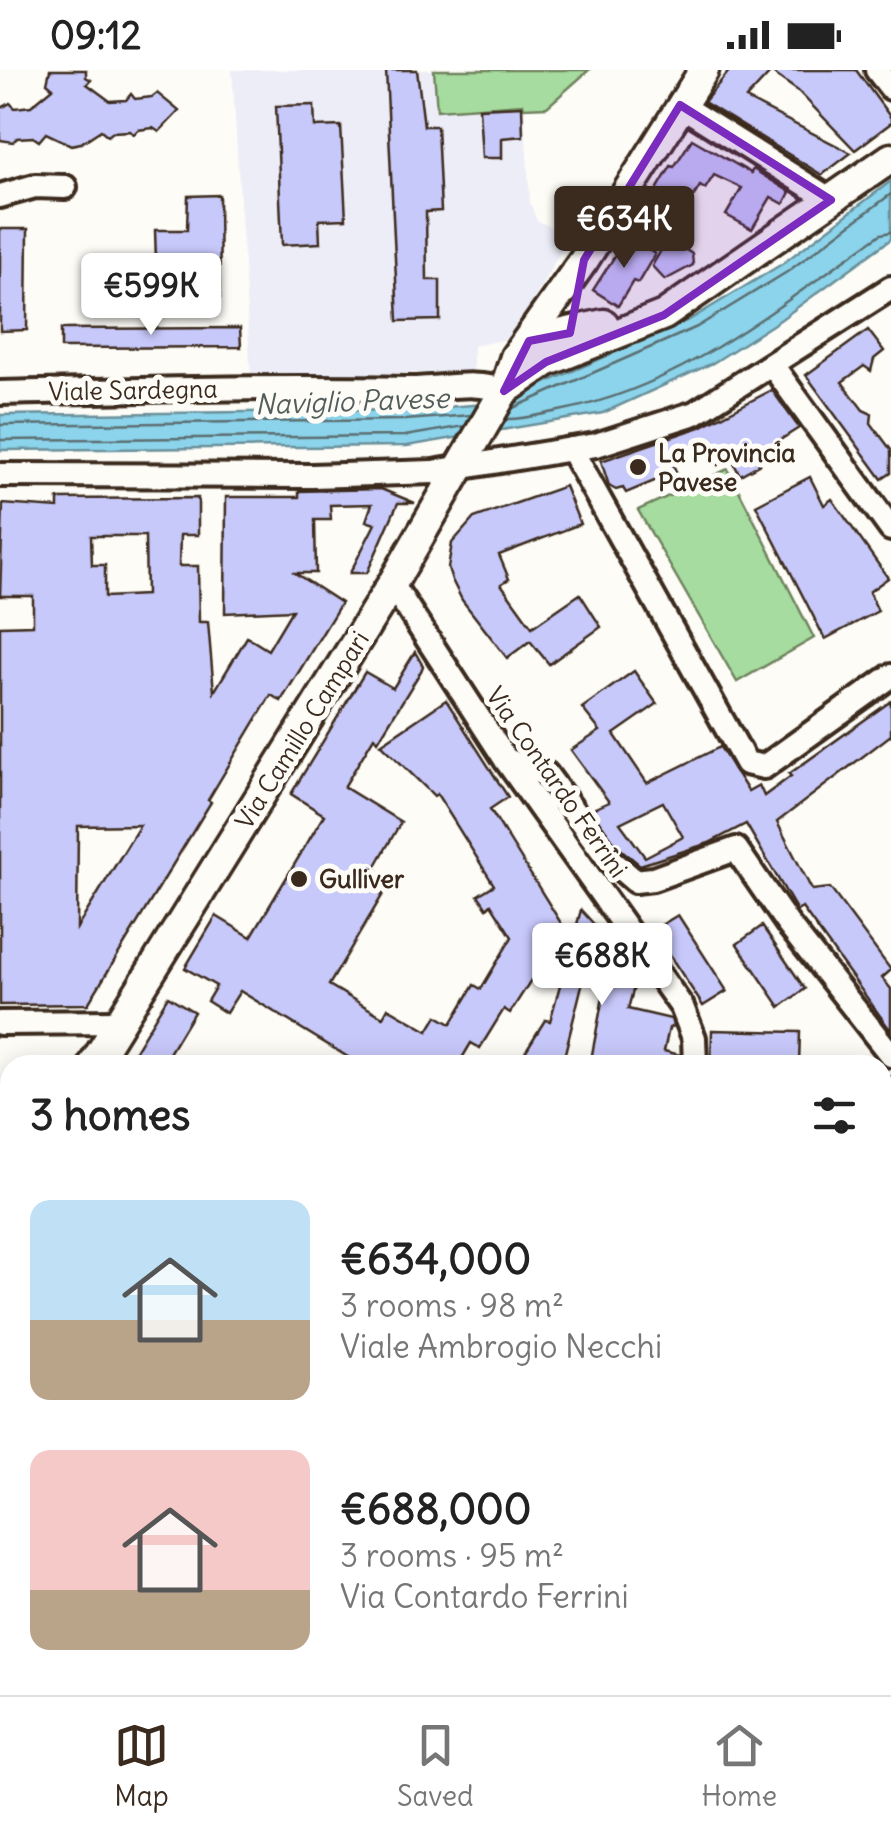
<!DOCTYPE html>
<meta charset="utf-8">
<style>
body{margin:0;font-family:Delius,sans-serif;background:#f6f6f6;color:#222;height:100vh;display:flex;flex-direction:column;font-size:38px;white-space:nowrap}
*{box-sizing:border-box;margin:0}
p{font-size:32px;color:#767676}
.icon{flex:none;width:55px;height:55px;fill:none;stroke:currentColor;stroke-width:2;stroke-linecap:round;stroke-linejoin:round}
.map{position:relative;flex:1;overflow:hidden}
.panel{position:absolute;left:0px;top:985px;width:892px;height:640px;display:flex;flex-direction:column;background:#fff;border-radius:30px 30px 0 0;box-shadow:0 5px 25px #0003}
.panel>*{flex:none}
.price{position:absolute;translate:-50% -85px;padding:0 22px;border-radius:10px;background:#fff;color:#222;font-size:32px;line-height:65px;filter:drop-shadow(0 2px 5px #0008)}
.price::after{content:'';position:absolute;left:50%;top:60px;width:30px;height:22px;margin-left:-15px;background:inherit;clip-path:polygon(0 0,100% 0,50% 100%)}
.price.active{background:#3b2a1e;color:#fff}
ul{padding:0;list-style:none}
li{display:flex;align-items:center;gap:30px;height:250px;padding:0 30px}
li span{display:grid;place-items:center;flex:none;width:280px;height:200px;border-radius:20px;color:#555}
li>.icon{margin-inline-start:auto}
span .icon{width:120px;height:120px;fill:#fffc;stroke-width:1}
li b{font-size:42px}
h2{display:flex;justify-content:space-between;align-items:center;height:120px;padding:0 30px;font-size:42px}
.status{display:flex;justify-content:space-between;align-items:center;height:70px;padding:0 50px;background:#fff;direction:ltr}
.status svg{height:28px;fill:currentColor}
.tab-bar{display:flex;justify-content:space-around;align-items:center;height:140px;border-top:2px solid #e0e0e0;background:#fff;font-size:28px;color:#767676}
.tab-bar a{display:grid;justify-items:center;gap:5px}
.tab-bar .active{color:#3b2a1e}
.map>svg:first-child{display:block}
.built{fill:#ededf8}
.green{fill:#a6dc9f;stroke:#70835e;stroke-width:2.5}
.water{fill:#8bd4ec;stroke:#6b909a;stroke-width:2.5}
.lines{fill:none;stroke-linecap:round;stroke-linejoin:round}
.shore{stroke:#5b6e70;stroke-width:2.5}
.building{fill:#c8c9fb;stroke:#3b2a1e;stroke-width:2.5;fill-rule:evenodd}
.minor-casing{stroke:#3b2a1e;stroke-width:30}
.tertiary-casing{stroke:#3b2a1e;stroke-width:35}
.minor{stroke:#fdfcf7;stroke-width:22}
.tertiary{stroke:#fdfcf7;stroke-width:28}
.marked{fill:#7b2cbf;fill-opacity:0.2;stroke:#7b2cbf;stroke-width:8;stroke-linejoin:round}
.poi-dot{fill:#3b2a1e;stroke:#fdfcf7;stroke-width:4}
.labels{text-anchor:middle;dominant-baseline:central;stroke-width:10;stroke-linejoin:round;paint-order:stroke}
.street-label{font-size:25px;fill:#3b2a1e;stroke:#fdfcf7}
.poi-label{font-size:25px;font-weight:bold;fill:#3b2a1e;stroke:#fdfcf7;text-anchor:start}
.water-label{font-size:28px;font-style:italic;fill:#535d5c;stroke:#fdfcf7}
</style>
<div class="status"><b>09:12</b><svg viewBox="0 0 49 12"><path d="M0 12V9h3v3zM5 12V6h3v6zM10 12V3h3v9zM15 12V0h3v12zM26 1h20v11H26zM47 4h2v5h-2z"/></svg></div>
<div class="map">
<svg width="891" height="1625" viewBox="0 0 891 1625">
<rect width="100%" height="100%" fill="#fdfcf7"/>
<filter id="ink" filterUnits="userSpaceOnUse"><feTurbulence type="fractalNoise" baseFrequency=".01" numOctaves="2"/><feDisplacementMap in="SourceGraphic" scale="20" xChannelSelector="R" yChannelSelector="G"/><feConvolveMatrix kernelMatrix="1 2 1 2 8 2 1 2 1" color-interpolation-filters="sRGB"/></filter>
<g filter="url(#ink)">
<!-- built -->
<polygon class="built" points="232,0 434,0 437,40 524,34 530,133 537,151 570,165 512,268 473,276 473,301 251,309"/>
<!-- green -->
<g class="green">
<polygon points="434,0 589,0 547,37 524,38 523,34 437,40"/>
<polygon points="728,399 814,568 737,612 638,440"/>
</g>
<!-- water -->
<polygon class="water" points="891,111 891,169 780,250 713,293 603,343 407,376 0,380 0,345 405,340 500,333 691,249 782,194"/>
<g class="lines">
<!-- shore -->
<g class="shore">
<polyline points="513,338 697,257 787,202 891,124"/>
<path d="M506,349C523,350 542,344 559,341C683,318 780,234 881,164L891,162"/>
<polyline points="0,355 405,350 472,345"/>
<polyline points="0,370 405,366 465,356"/>
</g>
</g>
<!-- building -->
<g class="building">
<polygon points="50,0 86,0 86,7 91,10 87,14 110,31 126,30 131,24 135,29 152,27 157,23 179,41 159,62 153,58 138,60 134,64 129,61 113,62 108,66 101,60 81,73 71,75 46,63 39,71 33,67 17,68 13,72 0,70 0,39 10,33 15,38 31,36 53,18 47,13"/>
<polygon points="386,0 417,0 424,56 437,56 441,141 426,142 427,210 440,210 440,250 398,251"/>
<polygon points="730,0 856,0 891,48 891,53 855,80 798,21 771,2 746,29 851,83 822,105 704,32"/>
<polygon points="314,35 315,57 341,56 346,149 319,150 320,173 282,175 276,36"/>
<polygon points="522,36 523,66 502,68 502,88 482,88 479,38"/>
<polygon points="692,69 751,103 753,99 790,122 784,134 771,127 752,159 726,145 742,118 714,105 705,119 700,116 679,150 649,133 671,96 674,97"/>
<polygon points="219,125 220,228 188,228 188,191 156,191 155,160 187,160 188,126"/>
<polygon points="0,159 28,159 27,260 0,261"/>
<polygon points="627,167 655,184 638,213 633,211 618,236 593,220"/>
<polygon points="668,168 692,184 693,195 665,210 652,196"/>
<polygon points="240,258 241,277 61,278 61,259"/>
<polygon points="868,260 884,281 874,289 871,301 864,296 842,312 863,340 872,344 871,353 891,380 891,403 882,409 806,305"/>
<polygon points="772,320 799,358 755,386 760,394 740,405 731,388 718,395 708,373 671,388 676,402 626,423 623,418 616,420 609,416 601,391 700,357"/>
<polygon points="810,407 824,435 832,429 888,508 869,522 878,541 825,569 756,435"/>
<polygon points="565,416 580,454 499,485 509,509 501,514 532,557 580,524 601,557 549,594 530,571 507,588 462,530 452,510 448,498 452,473 474,448"/>
<path d="M381,419L415,433H398L367,503H350L375,454L366,451L372,434L330,435L331,450H315L316,503H295L341,533L281,631L271,625L208,730L211,732L88,934L0,935V556L33,555V526H0L3,434L58,438V429L198,428V465H180L179,496H198L199,552H208L214,622L247,567L268,580L292,540L225,543L226,427H299V421ZM91,466H145L146,525L105,527V495H92ZM140,755L77,858L78,756Z"/>
<polygon points="415,582 423,596 421,601 378,671 374,667 344,717 401,752 374,799 392,809 329,915 383,947 388,938 428,961 437,946 451,954 474,915 481,919 512,867 491,834 487,838 478,825 494,815 437,724 434,726 381,674 446,630 508,727 490,739 564,858 510,943 504,939 480,978 471,973 458,995 361,995 240,921 226,943 207,931 216,916 185,898 216,846 251,867 324,745 291,724 365,602 393,618"/>
<path d="M634,601L657,634L614,664L647,713L720,677L748,721L759,715L764,726L791,706L789,704L891,631V665L777,752L812,820L830,818L891,900L882,908L891,919V961L802,838L797,841L746,754L709,773L640,795L618,777L591,740L609,732L571,680L600,661L582,638ZM663,732L683,767L645,787L620,753Z"/>
<polygon points="581,840 638,902 628,939 671,949 673,956 669,958 664,981 680,985 680,995 622,992 621,995 590,995 606,911 584,907 562,995 522,987 545,950 550,951"/>
<polygon points="678,845 727,921 703,936 653,860"/>
<polygon points="762,856 805,919 780,937 737,874"/>
<polygon points="168,926 194,942 162,995 144,995 131,987"/>
<polygon points="712,960 800,962 799,994 711,992"/>
</g>
<g class="lines">
<defs>
<g id="minor">
<polyline points="877,0 891,18"/>
<polyline points="680,35 831,130"/>
<polyline points="0,126 35,116 65,117"/>
<polyline points="772,295 891,459"/>
<path d="M0,323C135,320 271,316 406,319C439,320 473,309 504,321"/>
<polyline points="571,379 746,693 764,697 891,606"/>
<polyline points="0,405 312,406 433,402 596,375 695,343 891,218"/>
<polyline points="392,514 506,690 682,937 694,968 695,995"/>
<polyline points="506,690 546,704 607,787 635,811 653,809 736,779 787,853 891,985"/>
<polyline points="0,953 120,952"/>
<polyline points="882,1020 891,1020"/>
<polyline points="0,1471 10,1480"/>
<polyline points="882,1605 891,1608"/>
<polyline points="104,1615 111,1625"/>
<polyline points="601,1615 629,1621 669,1615"/>
<polyline points="723,1615 725,1625"/>
</g>
<g id="tertiary">
<polyline points="529,271 604,254"/>
<polyline points="504,321 546,292 664,245 891,88"/>
<polyline points="93,995 392,514 504,321 515,287 584,190 704,0"/>
<polyline points="0,1142 10,1126"/>
<polyline points="882,1274 891,1273"/>
<polyline points="0,1276 10,1278"/>
</g>
</defs>
<!-- minor casing -->
<use href="#minor" class="minor-casing"/>
<!-- tertiary casing -->
<use href="#tertiary" class="tertiary-casing"/>
<!-- minor -->
<use href="#minor" class="minor"/>
<!-- tertiary -->
<use href="#tertiary" class="tertiary"/>
</g>
</g>
<!-- marked area -->
<path class="marked" d="M680,35L831,130L664,245L546,292L504,321L529,271L570,263L584,190Z"/>
<!-- markers -->
<g class="poi-dot">
<circle cx="638" cy="397" r="10"/>
<circle cx="299" cy="809" r="10"/>
</g>
<g class="labels">
<!-- street labels -->
<g class="street-label">
<text transform="translate(133 320) rotate(-1)">Viale Sardegna</text>
<text transform="translate(302 660) rotate(-58)">Via Camillo Campari</text>
<text transform="translate(557 712) rotate(55)">Via Contardo Ferrini</text>
</g>
<!-- poi labels -->
<g class="poi-label">
<text x="658" y="383">La Provincia<tspan x="658" dy="29">Pavese</tspan></text>
<text x="319" y="809">Gulliver</text>
</g>
<!-- water labels -->
<g class="water-label">
<text transform="translate(352 331) rotate(-2)">Naviglio Pavese</text>
</g>
</g>
</svg>
<b class="price active" style="left:624px;top:201px">€634K</b>
<b class="price" style="left:151px;top:268px">€599K</b>
<b class="price" style="left:602px;top:938px">€688K</b>
<section class="panel">
<h2>3 homes<svg class="icon" aria-label="filters" viewBox="0 0 24 24"><path d="M4 7h16M4 17h16"/><circle cx="9" cy="7" r="2"/><circle cx="15" cy="17" r="2"/></svg></h2>
<ul>
<li><span style="background:linear-gradient(#bfe0f5 60%,#b9a48a 0)"><svg class="icon" aria-label="home" viewBox="0 0 24 24"><path d="M3 11l9-7 9 7M6 9v11h12V9"/></svg></span><div><b>€634,000</b><p>3 rooms · 98 m²</p><p>Viale Ambrogio Necchi</p></div></li>
<li><span style="background:linear-gradient(#f6c9c9 70%,#b9a48a 0)"><svg class="icon" aria-label="home" viewBox="0 0 24 24"><path d="M3 11l9-7 9 7M6 9v11h12V9"/></svg></span><div><b>€688,000</b><p>3 rooms · 95 m²</p><p>Via Contardo Ferrini</p></div></li>
</ul>
</section>
</div>
<nav class="tab-bar">
<a class="active"><svg class="icon" aria-label="map" viewBox="0 0 24 24"><path d="M3 6l6-2 6 2 6-2v14l-6 2-6-2-6 2zM9 4v14M15 6v14"/></svg>Map</a>
<a><svg class="icon" aria-label="saved" viewBox="0 0 24 24"><path d="M7 4h10v16l-5-4-5 4z"/></svg>Saved</a>
<a><svg class="icon" aria-label="home" viewBox="0 0 24 24"><path d="M3 11l9-7 9 7M6 9v11h12V9"/></svg>Home</a>
</nav>
